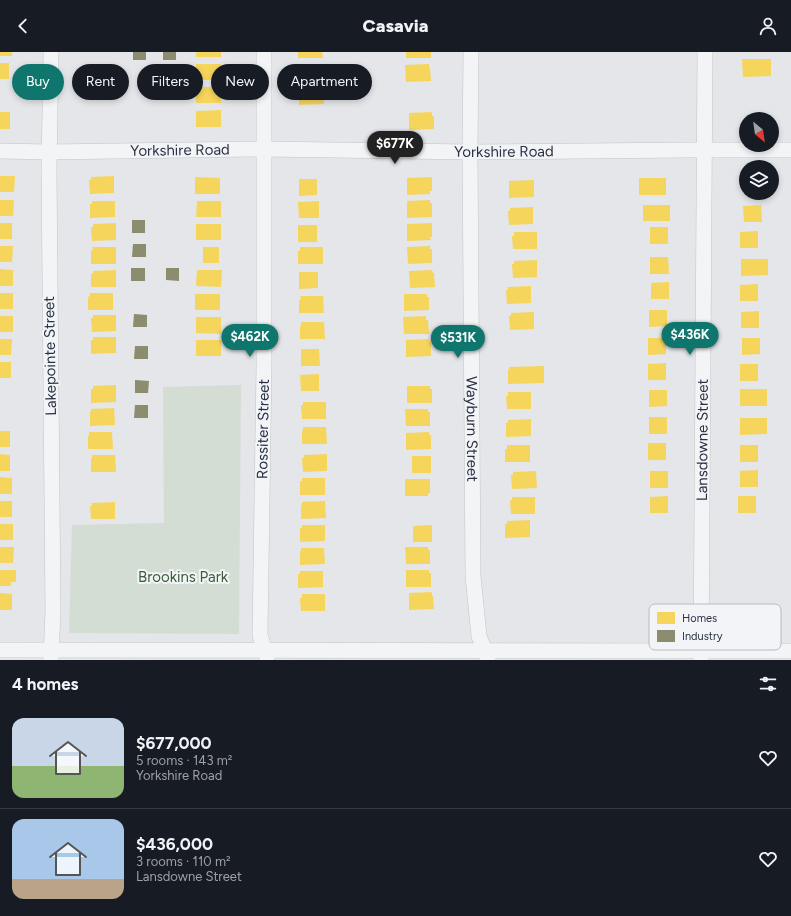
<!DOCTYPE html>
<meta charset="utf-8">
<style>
body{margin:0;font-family:Figtree,sans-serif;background:#20242c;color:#f1f3f6;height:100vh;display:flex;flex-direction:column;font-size:15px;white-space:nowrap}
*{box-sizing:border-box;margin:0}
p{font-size:13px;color:#9ea1a6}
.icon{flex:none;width:22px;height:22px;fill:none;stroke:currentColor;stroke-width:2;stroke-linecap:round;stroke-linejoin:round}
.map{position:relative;height:608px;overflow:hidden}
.side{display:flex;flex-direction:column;background:#171b24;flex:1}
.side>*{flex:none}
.guide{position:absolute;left:12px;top:12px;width:400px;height:36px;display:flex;gap:8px}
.needle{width:26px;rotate:151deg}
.tools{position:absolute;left:739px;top:60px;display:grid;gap:8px}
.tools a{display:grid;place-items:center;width:40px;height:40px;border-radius:50%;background:#171b24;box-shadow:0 2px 6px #0003;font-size:20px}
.price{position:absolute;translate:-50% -34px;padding:0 9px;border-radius:14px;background:#0f766e;color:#fff;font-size:13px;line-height:26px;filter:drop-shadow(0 1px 2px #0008)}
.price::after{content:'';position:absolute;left:50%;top:24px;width:12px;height:9px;margin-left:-6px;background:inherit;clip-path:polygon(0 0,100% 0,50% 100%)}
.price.selected{background:#222;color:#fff}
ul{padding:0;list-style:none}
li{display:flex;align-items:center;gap:12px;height:100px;padding:0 12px}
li+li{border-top:1px solid #363941}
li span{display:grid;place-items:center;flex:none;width:112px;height:80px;border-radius:12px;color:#555}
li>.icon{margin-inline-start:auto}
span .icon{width:48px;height:48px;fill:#fffc;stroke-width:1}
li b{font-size:17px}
h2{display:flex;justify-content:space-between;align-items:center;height:48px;padding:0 12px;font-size:17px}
.pill{padding:0 14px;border-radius:18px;background:#171b24;box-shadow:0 2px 6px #0003;font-size:14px;line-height:36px}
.pill.selected{background:#0f766e;color:#fff}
header{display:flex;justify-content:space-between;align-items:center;height:52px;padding:0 12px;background:#171b24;font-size:18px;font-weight:800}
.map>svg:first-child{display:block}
.green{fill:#d4ddd4}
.homes{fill:#f6d55c}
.industry{fill:#8c8c6e}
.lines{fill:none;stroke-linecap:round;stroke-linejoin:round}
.minor-casing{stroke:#c2c4c7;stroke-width:16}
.minor{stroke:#f3f4f6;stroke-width:15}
.labels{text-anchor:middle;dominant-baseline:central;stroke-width:4;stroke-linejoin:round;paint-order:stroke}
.street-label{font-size:15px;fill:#293144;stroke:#f2f4f8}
.park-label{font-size:15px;fill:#3a6135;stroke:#f2f4f8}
.key{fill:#f2f4f8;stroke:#b6bac2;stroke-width:1}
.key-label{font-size:11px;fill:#293144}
</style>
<header><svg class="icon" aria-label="back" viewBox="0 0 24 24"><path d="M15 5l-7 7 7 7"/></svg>Casavia<svg class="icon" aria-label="person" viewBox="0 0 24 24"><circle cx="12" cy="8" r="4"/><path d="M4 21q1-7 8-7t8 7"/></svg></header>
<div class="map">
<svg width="791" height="608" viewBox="0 0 791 608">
<rect width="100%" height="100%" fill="#e4e6e9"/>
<!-- green -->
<polygon class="green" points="241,333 239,582 69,581 72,473 164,471 163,335"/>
<!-- homes -->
<g class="homes">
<rect x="0" y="0" width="12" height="4"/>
<rect x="196" y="0" width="25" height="5"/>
<polygon points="298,0 322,0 323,6 298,6"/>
<rect x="406" y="0" width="25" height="6"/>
<polygon points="742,7 771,7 771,24 743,25"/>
<rect x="0" y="11" width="9" height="16"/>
<rect x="196" y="12" width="25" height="16"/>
<polygon points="325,12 326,29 301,29 300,16 302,16 302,13"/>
<polygon points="429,12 429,16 430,16 431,29 406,30 405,13"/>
<rect x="196" y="35" width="25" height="16"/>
<polygon points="323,35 324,52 299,53 299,39 300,39 300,36"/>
<polygon points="221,58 221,75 196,75 196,59"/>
<rect x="0" y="60" width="10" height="17"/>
<polygon points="432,60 432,64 434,64 434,77 409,78 409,61"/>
<polygon points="0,124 15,124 14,140 0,140"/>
<polygon points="114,124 114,141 90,142 89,128 91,128 91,125"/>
<polygon points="195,125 220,126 220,142 195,142"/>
<polygon points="432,125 432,139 430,139 430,142 407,143 407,126"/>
<rect x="639" y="126" width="27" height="17"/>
<polygon points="299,127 317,127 317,143 299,144"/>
<polygon points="534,128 534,145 509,146 509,129"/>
<polygon points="0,148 14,148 13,164 0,164"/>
<polygon points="430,148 430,151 432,151 432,165 407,166 407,149"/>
<polygon points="92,149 115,149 115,165 90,166 90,152 92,152"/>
<polygon points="197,149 221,149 221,165 196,165"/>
<polygon points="319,149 319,166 299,166 298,150"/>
<rect x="643" y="153" width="27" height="16"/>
<polygon points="761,153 762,170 744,170 743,154"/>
<polygon points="533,155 533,172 509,173 508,159 510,159 510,156"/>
<rect x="0" y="171" width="12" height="16"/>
<polygon points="116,171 116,188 92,189 91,175 93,175 93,172"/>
<polygon points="432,171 432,185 430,185 431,188 407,189 407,172"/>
<rect x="196" y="172" width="25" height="16"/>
<rect x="298" y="173" width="19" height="17"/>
<rect x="650" y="175" width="18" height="17"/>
<polygon points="758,179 758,196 740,196 740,180"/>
<polygon points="514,180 537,180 537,197 513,197 512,184 514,184"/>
<polygon points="0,194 13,194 12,210 0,210"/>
<polygon points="430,194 430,197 432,197 432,211 408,212 407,195"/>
<polygon points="92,195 116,195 116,212 91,212 91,199 93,198"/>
<rect x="203" y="195" width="16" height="16"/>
<polygon points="300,195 323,195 323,212 298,212 298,199 300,199"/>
<polygon points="650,205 668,205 669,222 650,222"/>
<polygon points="741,207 768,207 768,223 741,224"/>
<polygon points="537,208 537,225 513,226 512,212 514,212 514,209"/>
<polygon points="0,217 13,218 13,234 0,234"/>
<polygon points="116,218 116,235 91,235 91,222 93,222 93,219"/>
<polygon points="197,218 222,218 221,235 196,234"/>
<polygon points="432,218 433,221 434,221 435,235 410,236 409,219"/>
<polygon points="299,220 318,220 318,236 299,237"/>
<polygon points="669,230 669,247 651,247 651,231"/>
<polygon points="758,232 758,249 740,249 740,233"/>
<polygon points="531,234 531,251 507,252 506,238 508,238 508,235"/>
<rect x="0" y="241" width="13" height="16"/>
<polygon points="90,241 113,241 113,258 88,258 88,245 90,244"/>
<rect x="195" y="242" width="25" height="16"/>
<polygon points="404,242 427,242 427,245 429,245 429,258 404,259"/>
<polygon points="300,244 323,244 324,261 299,261 299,248 301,248"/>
<polygon points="649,258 667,258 667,274 649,275"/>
<polygon points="759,259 759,276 741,276 741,260"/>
<polygon points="534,260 534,277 510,278 509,264 511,264 511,261"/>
<polygon points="93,263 116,263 116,279 92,280 91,266 93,266"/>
<rect x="0" y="264" width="13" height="16"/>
<polygon points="426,264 426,268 428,268 429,282 404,282 403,265"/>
<polygon points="196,265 221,265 221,282 196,281"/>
<polygon points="301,270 324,270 325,287 300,287 300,274 301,274"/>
<polygon points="93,285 116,285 116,301 91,302 91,288 93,288"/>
<polygon points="648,286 666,286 666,302 648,303"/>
<polygon points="742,286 760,286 760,302 742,303"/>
<polygon points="0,287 12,287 11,303 0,303"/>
<polygon points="429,287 429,290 431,290 431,304 406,305 406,288"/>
<rect x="196" y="288" width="25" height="16"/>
<polygon points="301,297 319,297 320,314 301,314"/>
<rect x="0" y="310" width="11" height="16"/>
<polygon points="666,311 666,328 648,328 648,312"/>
<rect x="740" y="312" width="18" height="17"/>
<polygon points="544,314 544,331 508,332 508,318 509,318 509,315"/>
<polygon points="319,322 319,339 301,339 300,323"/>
<polygon points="116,333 116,350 91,351 91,337 93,337 93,334"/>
<polygon points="407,334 430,334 430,337 432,337 432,351 407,351"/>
<rect x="740" y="337" width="27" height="17"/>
<polygon points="649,338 667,338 667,354 649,355"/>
<polygon points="508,340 531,340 531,357 507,357 506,344 508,344"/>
<polygon points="303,350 326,350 326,367 302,367 301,353 303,353"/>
<polygon points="114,356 115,373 90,374 90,360 91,360 91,357"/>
<polygon points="405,357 428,357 428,360 430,360 430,374 406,374"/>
<rect x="649" y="365" width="18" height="17"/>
<polygon points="740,366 767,366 767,382 740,383"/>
<polygon points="531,367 531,384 506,385 506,371 508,371 508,368"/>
<polygon points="303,375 326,375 327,392 302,392 302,378 303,379"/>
<rect x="0" y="379" width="10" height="16"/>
<polygon points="89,380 112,380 113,397 88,397 88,384 89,384"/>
<polygon points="429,380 429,383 431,383 431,397 406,398 406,381"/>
<rect x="648" y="391" width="18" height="17"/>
<polygon points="507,393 530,393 530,410 505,410 505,397 507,397"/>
<rect x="740" y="393" width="18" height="17"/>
<polygon points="0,402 10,403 10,419 0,419"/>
<polygon points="327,402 327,419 303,420 302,406 304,406 304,403"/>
<polygon points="92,403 115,403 116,420 91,420 91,407 92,406"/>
<rect x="412" y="404" width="19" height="17"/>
<polygon points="758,418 758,435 740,435 740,419"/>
<polygon points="536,419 537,436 512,437 511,423 513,423 513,420"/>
<rect x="650" y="419" width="18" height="17"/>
<polygon points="0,425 12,426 12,442 0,442"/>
<polygon points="302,426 325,426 325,443 300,443 300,429 302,429"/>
<polygon points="405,427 430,427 430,441 428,441 428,444 405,444"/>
<polygon points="668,444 668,461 650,461 650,445"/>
<rect x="738" y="444" width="18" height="17"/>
<polygon points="512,445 535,445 535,462 511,462 510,448 512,448"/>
<rect x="0" y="449" width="12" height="16"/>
<polygon points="325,449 326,466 301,467 301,453 302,453 302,450"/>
<polygon points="115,450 115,467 91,467 90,454 92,454 92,451"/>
<polygon points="530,468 530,485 505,486 505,472 507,472 507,469"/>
<rect x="0" y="472" width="13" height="16"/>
<polygon points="302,473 325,473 325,489 300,490 300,476 302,476"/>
<polygon points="432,473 432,490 413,490 413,474"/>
<polygon points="0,495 14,495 13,511 0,511"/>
<polygon points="405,495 428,495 428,498 430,498 430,512 406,512"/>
<polygon points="301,496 324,496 325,512 300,513 300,499 301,499"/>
<polygon points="0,518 16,518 16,530 11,530 11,534 0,534"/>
<polygon points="406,518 429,518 429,521 431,521 431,535 406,535"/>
<polygon points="300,519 323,519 323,535 298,536 298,522 300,522"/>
<polygon points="432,540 432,544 433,544 434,557 409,558 409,541"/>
<polygon points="0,541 12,542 12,558 0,558"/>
<polygon points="302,542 325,542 325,559 301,559 300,546 302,546"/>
</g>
<!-- industry -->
<g class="industry">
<rect x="133" y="0" width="13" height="8"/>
<rect x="163" y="0" width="13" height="8"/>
<rect x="164" y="23" width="13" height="8"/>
<rect x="132" y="168" width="13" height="13"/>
<polygon points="133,192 146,192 146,205 132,205"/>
<rect x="131" y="216" width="14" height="13"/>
<polygon points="166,216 179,216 179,229 166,228"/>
<polygon points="134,262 147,263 147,275 133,275"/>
<polygon points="135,294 148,294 148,307 134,307"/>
<polygon points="135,328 149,329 148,341 135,341"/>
<polygon points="135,353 148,353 148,366 134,366"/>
</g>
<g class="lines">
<defs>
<g id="minor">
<polyline points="264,0 264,314 260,583 267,606"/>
<path id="s1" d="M471,0L470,100L473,524L479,584L488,607"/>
<path id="s2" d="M0,99L49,100L264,97L470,100L688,98H791"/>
<polyline points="0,598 791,599"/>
<polyline points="51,607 53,559 49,117 51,0"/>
<path id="s3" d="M701,608L705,0"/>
</g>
</defs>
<!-- minor casing -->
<use href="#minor" class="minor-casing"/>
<!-- minor -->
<use href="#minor" class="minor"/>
</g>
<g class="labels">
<!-- street labels -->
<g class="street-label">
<text stroke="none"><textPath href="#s2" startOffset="180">Yorkshire Road</textPath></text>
<text stroke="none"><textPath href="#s2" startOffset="504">Yorkshire Road</textPath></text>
<text transform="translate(50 304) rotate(-91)">Lakepointe Street</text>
<text transform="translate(263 377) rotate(-89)">Rossiter Street</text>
<text stroke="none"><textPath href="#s1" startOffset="377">Wayburn Street</textPath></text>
<text stroke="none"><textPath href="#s3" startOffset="220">Lansdowne Street</textPath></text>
</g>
<!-- park labels -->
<g class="park-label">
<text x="183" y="525">Brookins Park</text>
</g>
</g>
<!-- legend -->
<rect x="649" y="552" width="132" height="46" rx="6" class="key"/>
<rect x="657" y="560" width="18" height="12" fill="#f6d55c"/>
<rect x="657" y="578" width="18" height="12" fill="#8c8c6e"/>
<g class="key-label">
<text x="682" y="570">Homes</text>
<text x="682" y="588">Industry</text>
</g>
</svg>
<div class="tools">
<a><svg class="needle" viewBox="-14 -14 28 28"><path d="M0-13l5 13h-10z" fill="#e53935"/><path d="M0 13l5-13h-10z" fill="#9ea1a6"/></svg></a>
<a><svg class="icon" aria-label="layers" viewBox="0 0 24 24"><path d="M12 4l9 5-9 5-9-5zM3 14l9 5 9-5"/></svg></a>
</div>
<b class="price selected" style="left:395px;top:113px">$677K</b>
<b class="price" style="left:690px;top:304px">$436K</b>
<b class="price" style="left:250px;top:306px">$462K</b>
<b class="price" style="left:458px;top:307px">$531K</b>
<div class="guide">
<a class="pill selected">Buy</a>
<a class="pill">Rent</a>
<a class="pill">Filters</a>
<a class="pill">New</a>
<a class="pill">Apartment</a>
</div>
</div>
<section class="side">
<h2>4 homes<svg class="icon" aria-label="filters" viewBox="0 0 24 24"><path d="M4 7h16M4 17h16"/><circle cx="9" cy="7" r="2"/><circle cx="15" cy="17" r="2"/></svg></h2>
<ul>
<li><span style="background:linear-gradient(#c9d6e8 60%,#8fb573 0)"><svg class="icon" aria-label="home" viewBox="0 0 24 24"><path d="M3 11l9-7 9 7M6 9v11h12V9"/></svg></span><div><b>$677,000</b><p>5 rooms · 143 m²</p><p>Yorkshire Road</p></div><svg class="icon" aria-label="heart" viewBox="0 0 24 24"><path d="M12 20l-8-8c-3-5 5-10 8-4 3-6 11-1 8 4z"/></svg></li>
<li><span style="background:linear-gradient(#a9c7e8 75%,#b9a48a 0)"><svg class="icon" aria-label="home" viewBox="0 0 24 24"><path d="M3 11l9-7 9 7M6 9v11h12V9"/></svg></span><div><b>$436,000</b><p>3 rooms · 110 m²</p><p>Lansdowne Street</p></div><svg class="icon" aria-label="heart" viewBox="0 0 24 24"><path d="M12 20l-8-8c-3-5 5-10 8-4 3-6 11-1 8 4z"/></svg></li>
</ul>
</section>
